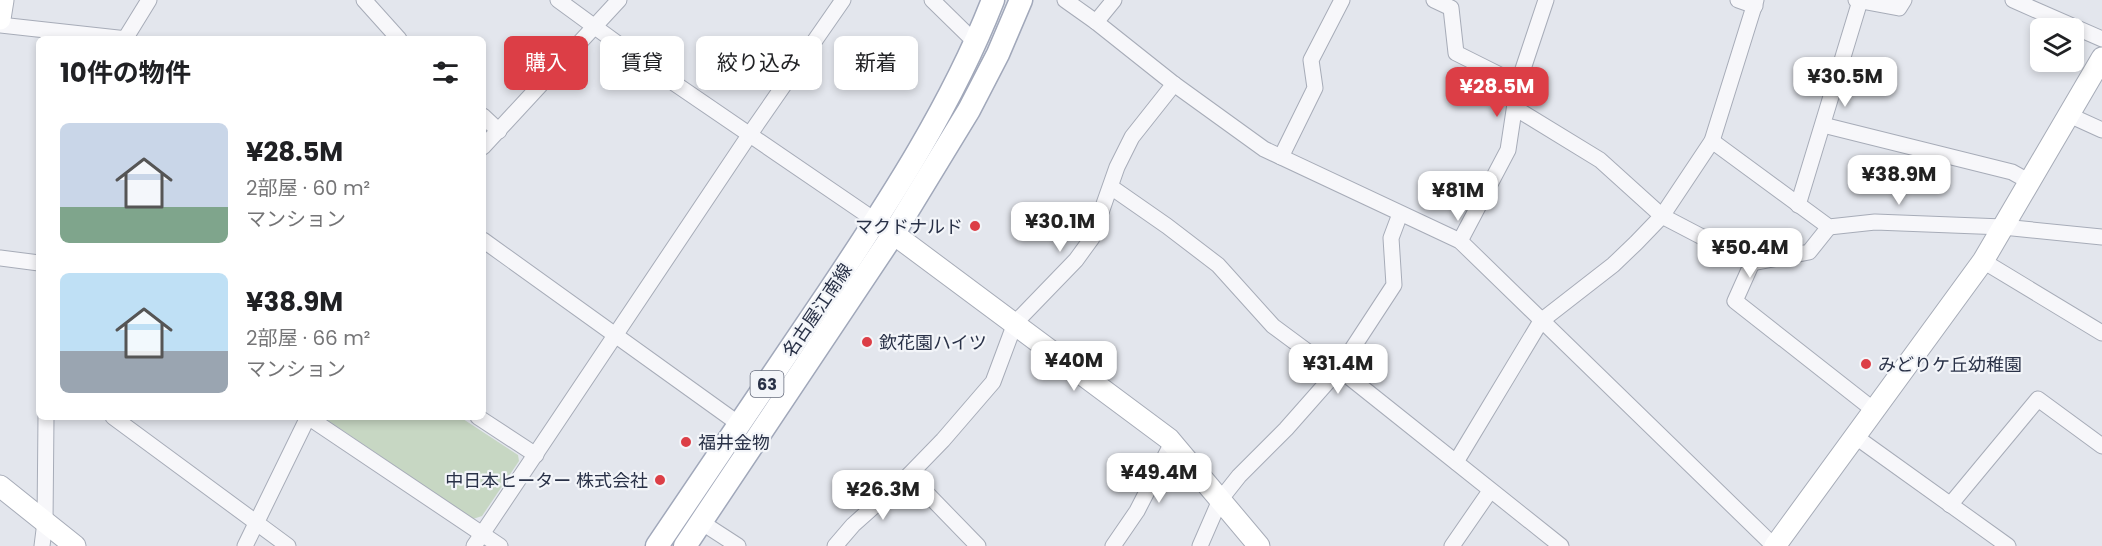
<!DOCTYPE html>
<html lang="ja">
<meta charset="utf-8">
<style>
body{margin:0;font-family:Poppins,"Noto Sans JP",sans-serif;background:#f6f6f6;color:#202124;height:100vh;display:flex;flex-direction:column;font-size:22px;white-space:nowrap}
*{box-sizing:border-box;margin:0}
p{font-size:20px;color:#757577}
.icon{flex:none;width:33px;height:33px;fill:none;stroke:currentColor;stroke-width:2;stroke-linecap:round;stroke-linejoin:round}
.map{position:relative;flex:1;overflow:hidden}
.panel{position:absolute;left:36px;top:36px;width:450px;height:384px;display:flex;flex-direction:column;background:#fff;border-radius:9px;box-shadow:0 3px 9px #0003}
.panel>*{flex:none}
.guide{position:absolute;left:504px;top:36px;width:570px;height:54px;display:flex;gap:12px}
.tools{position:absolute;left:2030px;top:18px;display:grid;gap:12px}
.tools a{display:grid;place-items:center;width:54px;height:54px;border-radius:9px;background:#fff;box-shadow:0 3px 9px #0003;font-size:30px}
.price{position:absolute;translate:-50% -51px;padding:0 14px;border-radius:12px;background:#fff;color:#222;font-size:20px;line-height:39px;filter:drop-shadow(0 2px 3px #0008)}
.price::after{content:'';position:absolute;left:50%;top:36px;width:18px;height:14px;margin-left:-9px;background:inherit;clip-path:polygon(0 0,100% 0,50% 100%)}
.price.current{background:#dc3e46;color:#fff}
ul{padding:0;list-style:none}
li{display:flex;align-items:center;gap:18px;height:150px;padding:0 24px}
li span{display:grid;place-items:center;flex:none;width:168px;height:120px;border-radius:9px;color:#555}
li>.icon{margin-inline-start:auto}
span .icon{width:72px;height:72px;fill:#fffc;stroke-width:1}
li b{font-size:26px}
h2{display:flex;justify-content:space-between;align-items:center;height:72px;padding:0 24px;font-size:26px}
.tag{padding:0 21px;border-radius:9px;background:#fff;box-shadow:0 3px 9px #0003;font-size:21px;line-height:54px}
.tag.current{background:#dc3e46;color:#fff}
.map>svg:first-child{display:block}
.green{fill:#c7d7c3}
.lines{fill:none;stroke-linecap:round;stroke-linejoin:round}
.street-casing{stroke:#a7acb8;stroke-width:17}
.secondary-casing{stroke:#a7acb8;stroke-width:23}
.primary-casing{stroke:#a1a8ba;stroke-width:25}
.street{stroke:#f7f7fa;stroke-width:15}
.secondary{stroke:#fff;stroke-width:21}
.primary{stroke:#fff;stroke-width:22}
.poi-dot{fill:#dc3e46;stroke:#f3f5f9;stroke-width:2}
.labels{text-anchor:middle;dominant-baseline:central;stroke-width:4.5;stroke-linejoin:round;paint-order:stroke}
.shield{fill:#f3f5f9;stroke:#666c7c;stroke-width:1.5}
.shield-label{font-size:16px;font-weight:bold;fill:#293147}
.poi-label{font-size:18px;fill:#293147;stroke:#f3f5f9;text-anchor:start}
.street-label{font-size:18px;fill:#293147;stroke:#f3f5f9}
</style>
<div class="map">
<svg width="2102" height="546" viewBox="0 0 2102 546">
<rect width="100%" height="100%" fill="#e3e6ed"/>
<!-- green -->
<polygon class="green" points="323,417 460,417 518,455 519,461 482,516 473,519"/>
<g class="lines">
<defs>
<g id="street">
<polyline points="364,0 399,39"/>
<polyline points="558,0 636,57 876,221"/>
<polyline points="932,0 976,43"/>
<polyline points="1065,0 1096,22 1174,84 1264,149 1460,241 1774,546"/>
<polyline points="1434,0 1451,8 1456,53 1518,84"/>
<polyline points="1738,0 1755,6"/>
<polyline points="1856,0 1899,8 1904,0"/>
<polyline points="2013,0 2102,39"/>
<polyline points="1096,22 1114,0"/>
<polyline points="0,25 127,39"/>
<polyline points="125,39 149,0"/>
<polyline points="1515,108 1600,160 1662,216 1752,263 1809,252 1829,227"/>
<polyline points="2069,115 2102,130"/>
<polyline points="483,116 499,131"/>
<polyline points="1823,125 2012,172 2030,182"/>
<polyline points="1712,141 1829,227 1875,222 2003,227 2102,237"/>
<polyline points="483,147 619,0"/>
<polyline points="1281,157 1315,88 1311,60 1342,0"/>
<polyline points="1111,187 1167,226 1218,265 1273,326 1327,366 1339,369 1561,546"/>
<polyline points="1798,205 1860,1"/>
<polyline points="483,240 739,424"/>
<polyline points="1460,241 1508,150 1518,84 1546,0"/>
<polyline points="0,258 39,263"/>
<polyline points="1983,261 2102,333"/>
<polyline points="1752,263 1735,301 1875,411"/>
<polyline points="113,417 288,546"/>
<polyline points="308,417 500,546"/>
<polyline points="478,417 536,455"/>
<polyline points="1856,437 2008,546"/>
<polyline points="1456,462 1541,321 1613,265 1636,243 1662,216 1712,141 1756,0"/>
<polyline points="909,475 978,546"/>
<polyline points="1950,505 2038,399 2102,446"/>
<polyline points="701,522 738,546"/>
<polyline points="42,546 45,522 46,417"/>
<polyline points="245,546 308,417"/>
<polyline points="474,546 750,134 843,0"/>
<polyline points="835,546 853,525 909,475 943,440 993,382 1015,323 1076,260 1092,238 1117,167 1132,137 1174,84"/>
<polyline points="1113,546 1137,511 1172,443"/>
<polyline points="1200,546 1220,500 1239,476 1286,429 1339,369 1394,285 1391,238 1400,214"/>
<polyline points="1452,546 1490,491"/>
</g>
<g id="secondary">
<polyline points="0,19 3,0"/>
<polyline points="879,223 1169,439 1259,546"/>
<polyline points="0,486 75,546"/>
<polyline points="1775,546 1983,261 2102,58"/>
</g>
<g id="primary">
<path d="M657,546C714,462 771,378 828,293C890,200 952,105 993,0"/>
<polyline points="685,546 894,233 969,110 998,54 1021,0"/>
</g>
</defs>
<!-- street casing -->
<use href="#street" class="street-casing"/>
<!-- secondary casing -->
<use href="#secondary" class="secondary-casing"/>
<!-- primary casing -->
<use href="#primary" class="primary-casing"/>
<!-- street -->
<use href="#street" class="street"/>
<!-- secondary -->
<use href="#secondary" class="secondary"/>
<!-- primary -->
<use href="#primary" class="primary"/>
</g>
<!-- markers -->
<g class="poi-dot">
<circle cx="975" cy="226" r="6"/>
<circle cx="867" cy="342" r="6"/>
<circle cx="1866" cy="364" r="6"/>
<circle cx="686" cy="442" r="6"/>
<circle cx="660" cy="480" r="6"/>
</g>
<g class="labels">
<!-- shield labels -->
<rect class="shield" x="750.5" y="371" width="33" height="26" rx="4.5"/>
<g class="shield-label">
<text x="767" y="384">63</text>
</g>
<!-- poi labels -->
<g class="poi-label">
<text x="963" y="226" text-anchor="end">マクドナルド</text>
<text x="879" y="342">欽花園ハイツ</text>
<text x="1878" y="364">みどりケ丘幼稚園</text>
<text x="698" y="442">福井金物</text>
<text x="648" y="480" text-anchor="end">中日本ヒーター 株式会社</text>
</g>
<!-- street labels -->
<g class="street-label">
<text transform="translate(817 310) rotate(-56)">名古屋江南線</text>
</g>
</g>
</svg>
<div class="tools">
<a><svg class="icon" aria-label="layers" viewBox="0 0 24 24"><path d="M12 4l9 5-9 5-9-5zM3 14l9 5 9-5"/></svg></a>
</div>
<b class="price" style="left:1845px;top:108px">¥30.5M</b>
<b class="price current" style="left:1497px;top:118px">¥28.5M</b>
<b class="price" style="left:1899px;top:206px">¥38.9M</b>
<b class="price" style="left:1458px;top:222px">¥81M</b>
<b class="price" style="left:1060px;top:253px">¥30.1M</b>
<b class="price" style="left:1750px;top:279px">¥50.4M</b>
<b class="price" style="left:1074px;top:392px">¥40M</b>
<b class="price" style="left:1338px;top:395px">¥31.4M</b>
<b class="price" style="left:1159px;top:504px">¥49.4M</b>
<b class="price" style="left:883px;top:521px">¥26.3M</b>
<div class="guide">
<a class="tag current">購入</a>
<a class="tag">賃貸</a>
<a class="tag">絞り込み</a>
<a class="tag">新着</a>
</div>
<section class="panel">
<h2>10件の物件<svg class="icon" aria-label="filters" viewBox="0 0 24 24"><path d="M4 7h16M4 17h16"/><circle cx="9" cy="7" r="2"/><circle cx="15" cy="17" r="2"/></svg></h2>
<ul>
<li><span style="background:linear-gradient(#c9d6e8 70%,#7fa58c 0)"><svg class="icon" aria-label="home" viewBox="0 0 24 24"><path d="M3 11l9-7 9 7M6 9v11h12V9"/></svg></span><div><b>¥28.5M</b><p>2部屋 · 60 m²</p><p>マンション</p></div></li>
<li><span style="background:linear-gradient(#bfe0f5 65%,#9aa5b1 0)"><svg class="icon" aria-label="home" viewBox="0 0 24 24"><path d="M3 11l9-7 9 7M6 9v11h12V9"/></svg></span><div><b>¥38.9M</b><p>2部屋 · 66 m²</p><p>マンション</p></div></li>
</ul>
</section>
</div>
